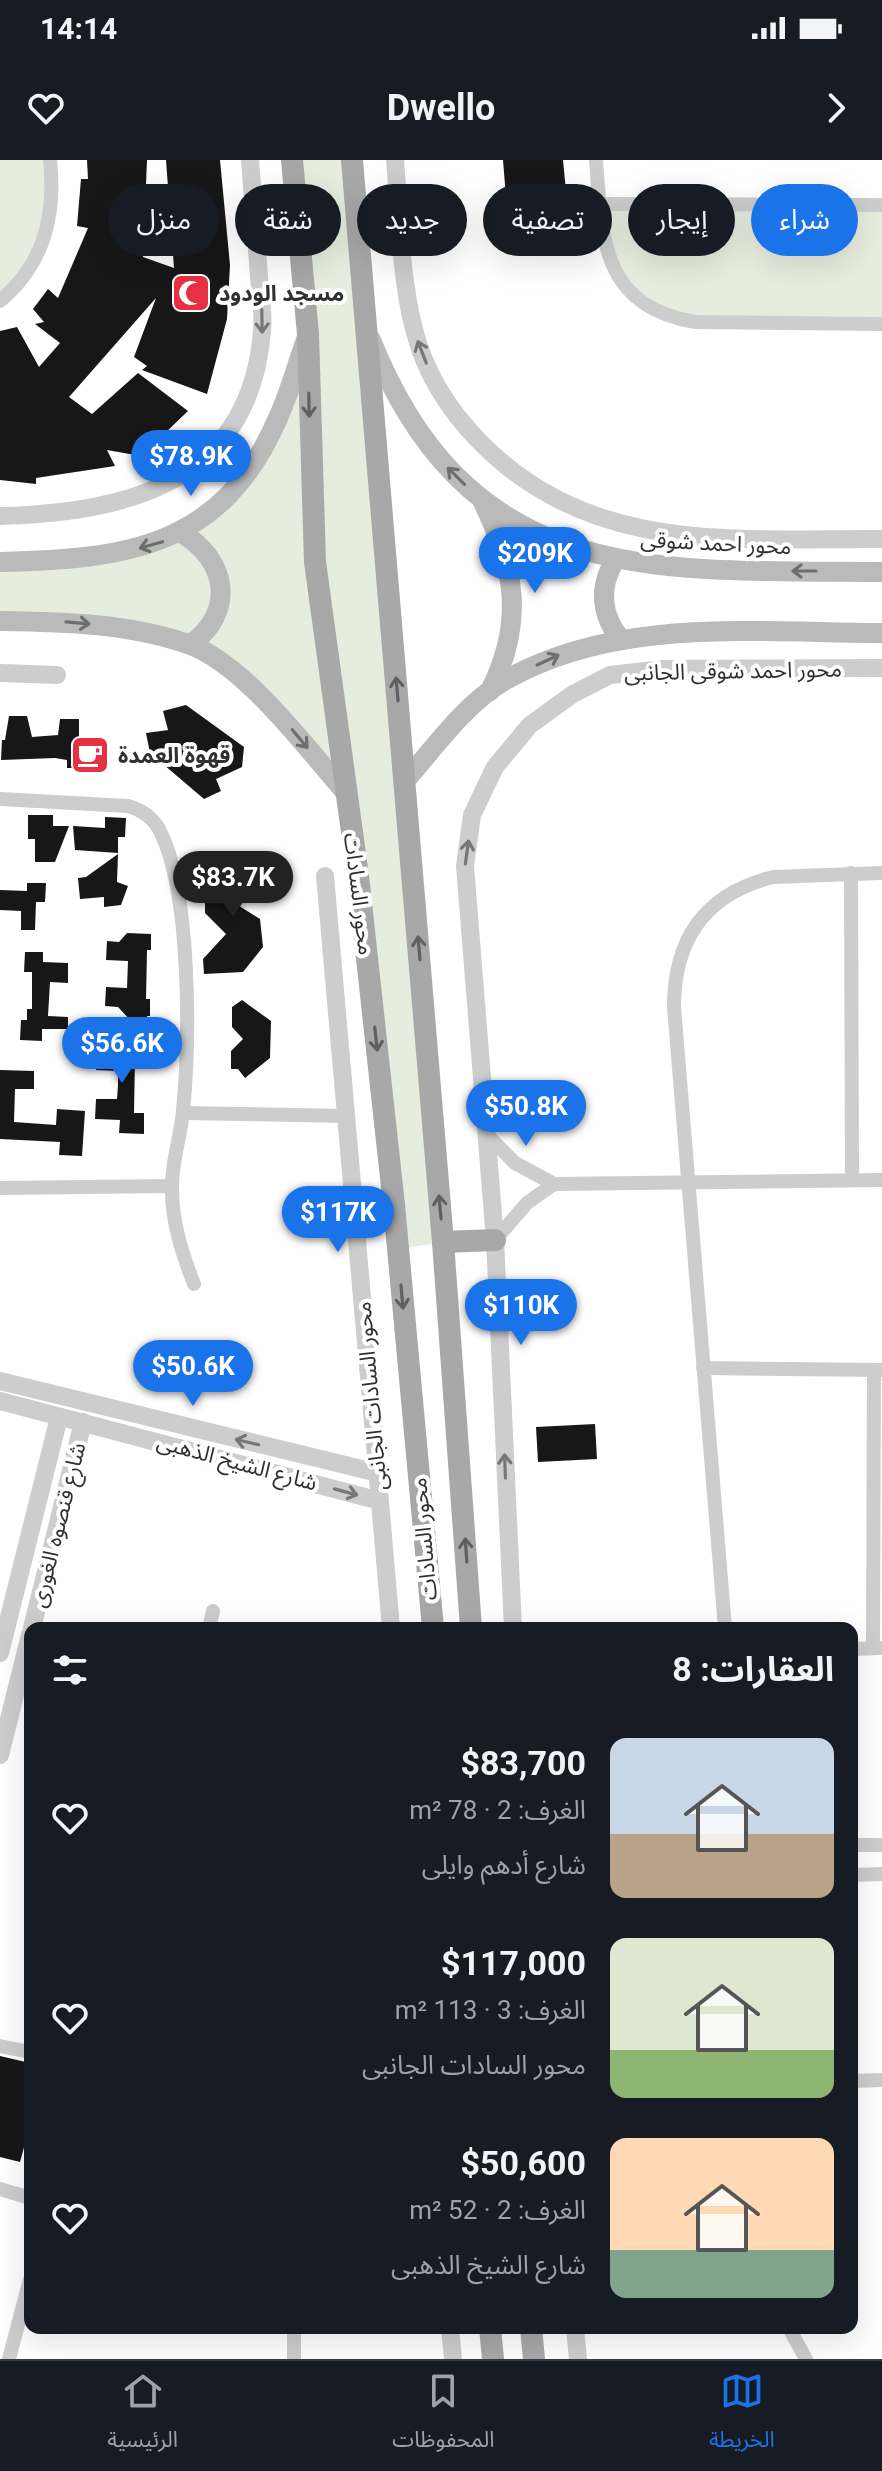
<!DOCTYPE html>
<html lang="ar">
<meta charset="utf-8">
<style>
body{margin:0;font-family:Roboto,"Noto Sans Arabic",sans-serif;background:#242831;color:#f1f3f6;direction:rtl;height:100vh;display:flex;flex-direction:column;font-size:30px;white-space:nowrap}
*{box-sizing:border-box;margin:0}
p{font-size:26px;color:#9ea1a6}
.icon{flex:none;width:44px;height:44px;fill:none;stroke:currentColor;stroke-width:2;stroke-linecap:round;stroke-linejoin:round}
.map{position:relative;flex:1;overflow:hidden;direction:ltr}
.side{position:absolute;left:24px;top:1462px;width:834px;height:712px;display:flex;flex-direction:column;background:#171b24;border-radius:16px;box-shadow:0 8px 32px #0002;direction:rtl}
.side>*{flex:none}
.guide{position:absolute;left:24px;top:24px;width:834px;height:72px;direction:rtl;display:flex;gap:16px}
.price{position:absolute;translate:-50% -68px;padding:0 18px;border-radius:28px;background:#1a73e8;color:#fff;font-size:26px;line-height:52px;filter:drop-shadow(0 2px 4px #0008)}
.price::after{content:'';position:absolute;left:50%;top:48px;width:24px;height:18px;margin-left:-12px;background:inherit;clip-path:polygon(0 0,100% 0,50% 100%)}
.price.current{background:#222;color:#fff}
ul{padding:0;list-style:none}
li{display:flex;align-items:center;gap:24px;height:200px;padding:0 24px}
li span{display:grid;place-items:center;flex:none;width:224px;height:160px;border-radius:16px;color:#555}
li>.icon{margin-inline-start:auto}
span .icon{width:96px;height:96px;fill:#fffc;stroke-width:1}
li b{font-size:34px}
h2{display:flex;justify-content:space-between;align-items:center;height:96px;padding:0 24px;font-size:34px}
.tag{padding:0 28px;border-radius:36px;background:#171b24;box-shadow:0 8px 32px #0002;font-size:28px;line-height:72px}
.tag.current{background:#1a73e8;color:#fff}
.status{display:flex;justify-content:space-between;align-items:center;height:56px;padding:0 40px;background:#171b24;direction:ltr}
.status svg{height:22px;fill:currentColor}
header{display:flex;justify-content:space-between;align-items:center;height:104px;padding:0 24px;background:#171b24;font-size:36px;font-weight:700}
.tabs{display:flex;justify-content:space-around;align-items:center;height:112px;border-top:2px solid #363941;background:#171b24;font-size:22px;color:#9ea1a6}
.tabs a{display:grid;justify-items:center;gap:4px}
.tabs .current{color:#1a73e8}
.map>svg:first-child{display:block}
.green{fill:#e6edde}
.building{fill:#171717}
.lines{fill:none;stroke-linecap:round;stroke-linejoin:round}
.minor{stroke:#cdcdcd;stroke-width:14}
.tertiary{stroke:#cdcdcd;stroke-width:18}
.secondary{stroke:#bababa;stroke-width:20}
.primary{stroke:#a8a8a8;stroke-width:22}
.oneway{stroke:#777}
.oneway2{stroke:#606060}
.oneway3{stroke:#6e6e6e}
.labels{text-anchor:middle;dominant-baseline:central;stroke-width:8;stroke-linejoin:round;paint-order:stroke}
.poi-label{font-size:22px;font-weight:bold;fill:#303030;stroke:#fff;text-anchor:start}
.street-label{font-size:22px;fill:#303030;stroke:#fff}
</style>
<div class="status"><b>14:14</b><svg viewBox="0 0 49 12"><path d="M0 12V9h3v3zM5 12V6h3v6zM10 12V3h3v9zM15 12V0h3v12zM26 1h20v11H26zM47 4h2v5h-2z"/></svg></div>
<header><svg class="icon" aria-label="forward" viewBox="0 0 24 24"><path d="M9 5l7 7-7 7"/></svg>Dwello<svg class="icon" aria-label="heart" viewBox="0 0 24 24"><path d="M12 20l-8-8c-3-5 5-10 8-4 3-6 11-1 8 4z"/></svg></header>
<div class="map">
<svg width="882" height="2199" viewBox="0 0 882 2199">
<rect width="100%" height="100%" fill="#fff"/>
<!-- green -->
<g class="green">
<polygon points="0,0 50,0 42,86 0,141"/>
<polygon points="292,0 352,0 443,1082 398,1089 347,634 314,597 190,485 0,461 0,402 145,387 238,321 308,174"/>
<polygon points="600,45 882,45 882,164 695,162 631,133 606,92"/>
</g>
<!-- building -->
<g class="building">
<polygon points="87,0 147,0 143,97 174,108 166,0 220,0 230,105 227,159 207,234 142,210 147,206 134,197 156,138 69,237 92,254 138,213 188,251 141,296 107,290 115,306 36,318 36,324 0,320 0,171 17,167 39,207 60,183 35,164 44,162 33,149 48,129 58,138 88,68 77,66 81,19 88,19"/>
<polygon points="503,0 563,0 566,31 506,37"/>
<polygon points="186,545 244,587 242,607 216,619 221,631 204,639 150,593 146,573 168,570 163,551"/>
<polygon points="9,556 27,556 32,577 58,575 60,559 79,559 79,582 94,582 94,608 67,608 67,600 55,598 1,600 2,580 5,580"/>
<polygon points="28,655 53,655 53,666 69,666 55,702 35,702 35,679 28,679"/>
<polygon points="105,657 126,658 125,677 118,677 118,693 75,690 73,666 105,668"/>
<polygon points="118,694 117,722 128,726 121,745 104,747 104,737 80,739 78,718 86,717"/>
<polygon points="224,701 260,705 263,718 236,744 260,759 263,787 243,812 204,814 203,799 226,774 205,753 205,718 214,719 224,710"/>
<polygon points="27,723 46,723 45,742 36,742 35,770 21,770 21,751 0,750 0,730 27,731"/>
<polygon points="127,773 151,774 151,790 147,790 146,839 150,839 150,856 147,856 146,877 118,847 105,846 106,827 127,828 128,801 106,800 107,781 119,782"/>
<polygon points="25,792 43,792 43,802 68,803 68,823 50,822 48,856 68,857 68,869 42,869 42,881 20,880 21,860 27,860 27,849 32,849 32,812 24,812"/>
<polygon points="242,840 271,861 270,898 245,918 238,909 231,909 231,891 243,879 232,867 232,847"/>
<polygon points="122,877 146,878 145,899 135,898 134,953 144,953 144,974 119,973 120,960 95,959 96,939 117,939 118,925 118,911 96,910 97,890 121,890"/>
<polygon points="0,910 34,911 34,929 15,929 14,962 56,965 57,949 85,951 82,996 59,995 60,982 0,979"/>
<polygon points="595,1264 597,1299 538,1302 536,1267"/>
<polygon points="0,1896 30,1903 30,1965 20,2002 0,1997"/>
</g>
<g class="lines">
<!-- minor -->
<g class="minor">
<path d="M596,0C602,78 601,146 695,162L882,164"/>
<polyline points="600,44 882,45"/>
<path d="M0,141C44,104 56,56 50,0"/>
<path d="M0,639L128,646C142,650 153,657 160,671C191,732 190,881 183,950C181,977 171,1003 172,1029C172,1063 182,1093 194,1124"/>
<polyline points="851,713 852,1020"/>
<polyline points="183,953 347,956"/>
<polyline points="485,973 515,1003 554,1024 882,1020"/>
<polyline points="0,1028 171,1026"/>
<polyline points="495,1080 527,1043 554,1024"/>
<polyline points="703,1208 882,1210"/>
<polyline points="209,1468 213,1451"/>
<path d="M725,1468L674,847C674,779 705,734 773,717L882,713"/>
<polyline points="873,1487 874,1210"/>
<polyline points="852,1489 880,1488"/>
<polyline points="852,1685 882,1685"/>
<polyline points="852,1715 882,1714"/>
<polyline points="0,1886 30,1892"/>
<polyline points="852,1921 882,1920"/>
<polyline points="0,2029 30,2038"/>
<polyline points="294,2168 294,2199"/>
<polyline points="789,2168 806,2199"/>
<polyline points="9,2199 30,2119"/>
</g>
<!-- tertiary -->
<g class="tertiary">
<path d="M395,0C400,56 400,115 414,169C425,213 450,252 481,283C593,396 736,378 882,379"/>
<path d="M0,356C128,353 250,322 262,171C264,153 260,134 259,116C256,77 253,39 250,0"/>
<polyline points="0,513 57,515"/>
<polyline points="325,716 391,1468"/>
<polyline points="0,1221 378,1313"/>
<polyline points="0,1241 380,1341"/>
<polyline points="32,1468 83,1262"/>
<polyline points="513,1468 495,1080 465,706 472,655 495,607 530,565 573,534 610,515 663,509 882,508"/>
<polyline points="0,1493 59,1257"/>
<polyline points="0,1595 30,1475"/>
<polyline points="450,2168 453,2199"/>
<polyline points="575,2168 578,2199"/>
</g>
<!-- secondary -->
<g class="secondary">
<path d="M371,180C471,429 655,410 882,412"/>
<path d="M482,340C515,408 525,461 490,531"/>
<path d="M180,372C227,399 237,451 190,485"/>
<path d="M615,400C598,428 601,455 621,480"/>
<path d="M0,402C126,399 222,388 278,258C290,232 297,204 307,177"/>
<path d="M0,461C63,462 127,463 188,484C245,504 307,589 347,634"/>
<path d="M405,621C434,588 465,544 504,521C616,456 758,473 882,473"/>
</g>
<!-- primary -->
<g class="primary">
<polyline points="292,0 308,174 315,402 358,716 394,1045 433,1468"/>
<polyline points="352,0 443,1082 471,1468"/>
<polyline points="355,1049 394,1045"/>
<polyline points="443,1082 495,1080"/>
<polyline points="490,2168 493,2199"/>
<polyline points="531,2168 534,2199"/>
</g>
</g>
<!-- one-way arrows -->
<defs><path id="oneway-shaft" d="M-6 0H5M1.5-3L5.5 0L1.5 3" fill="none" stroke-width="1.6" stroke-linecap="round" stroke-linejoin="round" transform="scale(2)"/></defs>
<g class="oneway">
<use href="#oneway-shaft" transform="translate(262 161) rotate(89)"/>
<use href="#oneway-shaft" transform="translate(422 192) rotate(-111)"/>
<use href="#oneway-shaft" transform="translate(467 692) rotate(-82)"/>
<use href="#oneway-shaft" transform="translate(247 1282) rotate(-167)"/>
<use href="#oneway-shaft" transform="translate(505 1306) rotate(-92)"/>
<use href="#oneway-shaft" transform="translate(346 1332) rotate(15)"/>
</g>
<g class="oneway2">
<use href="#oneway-shaft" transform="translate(309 245) rotate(89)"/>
<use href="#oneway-shaft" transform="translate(397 529) rotate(-95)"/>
<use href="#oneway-shaft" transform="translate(419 788) rotate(-95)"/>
<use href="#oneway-shaft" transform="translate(376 879) rotate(84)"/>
<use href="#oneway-shaft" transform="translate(440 1047) rotate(-95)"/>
<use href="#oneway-shaft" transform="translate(402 1137) rotate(85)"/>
<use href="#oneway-shaft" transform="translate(466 1390) rotate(-94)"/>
</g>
<g class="oneway3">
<use href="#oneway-shaft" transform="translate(456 316) rotate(-135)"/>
<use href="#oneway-shaft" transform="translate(151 385) rotate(164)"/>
<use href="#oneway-shaft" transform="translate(804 411) rotate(-180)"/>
<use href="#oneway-shaft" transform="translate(78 463) rotate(5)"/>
<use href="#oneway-shaft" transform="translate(548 500) rotate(-25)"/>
<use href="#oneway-shaft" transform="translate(300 579) rotate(50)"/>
</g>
<!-- icons -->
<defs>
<symbol id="mosque-square" viewBox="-11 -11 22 22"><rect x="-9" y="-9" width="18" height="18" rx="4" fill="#e73143" stroke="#fff"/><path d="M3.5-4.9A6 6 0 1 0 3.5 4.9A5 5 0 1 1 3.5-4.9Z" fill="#fff"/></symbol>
<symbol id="cafe-square" viewBox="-11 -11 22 22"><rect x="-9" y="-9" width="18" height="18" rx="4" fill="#e73143" stroke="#fff"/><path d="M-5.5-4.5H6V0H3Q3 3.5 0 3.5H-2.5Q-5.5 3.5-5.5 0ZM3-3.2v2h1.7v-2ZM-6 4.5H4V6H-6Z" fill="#fff"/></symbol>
</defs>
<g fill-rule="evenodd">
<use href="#mosque-square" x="169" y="111" width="44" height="44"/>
<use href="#cafe-square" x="68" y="573" width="44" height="44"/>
</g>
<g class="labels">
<!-- poi labels -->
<g class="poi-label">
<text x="219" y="133">مسجد الودود</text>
<text x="118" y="595">قهوة العمدة</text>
</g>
<!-- street labels -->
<g class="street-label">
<text transform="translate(716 383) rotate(3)">محور احمد شوقى</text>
<text transform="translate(733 511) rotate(-1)">محور احمد شوقى الجانبى</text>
<text transform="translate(359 734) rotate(83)">محور السادات</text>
<text transform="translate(371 1236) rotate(-95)">محور السادات الجانبى</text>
<text transform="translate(237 1302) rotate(15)">شارع الشيخ الذهبى</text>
<text transform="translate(58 1365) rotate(-76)">شارع قنصوه الغورى</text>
<text transform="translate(424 1379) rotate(-95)">محور السادات</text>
</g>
</g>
</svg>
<b class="price" style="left:191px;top:338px">$78.9K</b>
<b class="price" style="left:535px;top:435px">$209K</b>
<b class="price current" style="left:233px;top:759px">$83.7K</b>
<b class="price" style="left:122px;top:925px">$56.6K</b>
<b class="price" style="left:526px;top:988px">$50.8K</b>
<b class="price" style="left:338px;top:1094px">$117K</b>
<b class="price" style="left:521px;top:1187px">$110K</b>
<b class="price" style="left:193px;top:1248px">$50.6K</b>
<div class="guide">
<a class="tag current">شراء</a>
<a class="tag">إيجار</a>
<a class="tag">تصفية</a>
<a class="tag">جديد</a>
<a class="tag">شقة</a>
<a class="tag">منزل</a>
</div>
<section class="side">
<h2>العقارات: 8<svg class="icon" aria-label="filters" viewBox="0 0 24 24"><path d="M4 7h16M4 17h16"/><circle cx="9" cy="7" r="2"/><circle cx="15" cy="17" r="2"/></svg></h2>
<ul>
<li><span style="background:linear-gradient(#c9d6e8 60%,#b9a48a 0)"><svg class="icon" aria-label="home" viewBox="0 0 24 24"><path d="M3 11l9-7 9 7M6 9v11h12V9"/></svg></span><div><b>$83,700</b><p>الغرف: 2 · 78 m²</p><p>شارع أدهم وايلى</p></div><svg class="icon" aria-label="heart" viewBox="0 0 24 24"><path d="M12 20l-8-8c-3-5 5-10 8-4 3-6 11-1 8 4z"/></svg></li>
<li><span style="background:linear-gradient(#dfe7d0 70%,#8fb573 0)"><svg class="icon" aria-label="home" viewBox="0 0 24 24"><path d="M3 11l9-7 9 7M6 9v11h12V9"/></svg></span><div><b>$117,000</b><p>الغرف: 3 · 113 m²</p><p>محور السادات الجانبى</p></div><svg class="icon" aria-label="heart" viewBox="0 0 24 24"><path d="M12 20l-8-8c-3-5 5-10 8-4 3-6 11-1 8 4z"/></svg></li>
<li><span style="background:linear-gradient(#ffd9b3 70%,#7fa58c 0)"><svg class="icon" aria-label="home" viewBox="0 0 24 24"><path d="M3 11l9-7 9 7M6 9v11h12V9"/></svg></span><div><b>$50,600</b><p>الغرف: 2 · 52 m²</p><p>شارع الشيخ الذهبى</p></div><svg class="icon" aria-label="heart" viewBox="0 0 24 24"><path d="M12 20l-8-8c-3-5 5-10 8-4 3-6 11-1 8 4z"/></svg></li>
</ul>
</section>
</div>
<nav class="tabs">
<a class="current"><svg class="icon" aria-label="map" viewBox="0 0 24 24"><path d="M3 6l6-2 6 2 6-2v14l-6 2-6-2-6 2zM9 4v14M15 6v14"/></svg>الخريطة</a>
<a><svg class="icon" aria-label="saved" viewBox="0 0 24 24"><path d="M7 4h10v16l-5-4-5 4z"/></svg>المحفوظات</a>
<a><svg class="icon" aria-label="home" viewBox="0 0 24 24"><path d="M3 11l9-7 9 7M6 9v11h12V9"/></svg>الرئيسية</a>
</nav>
